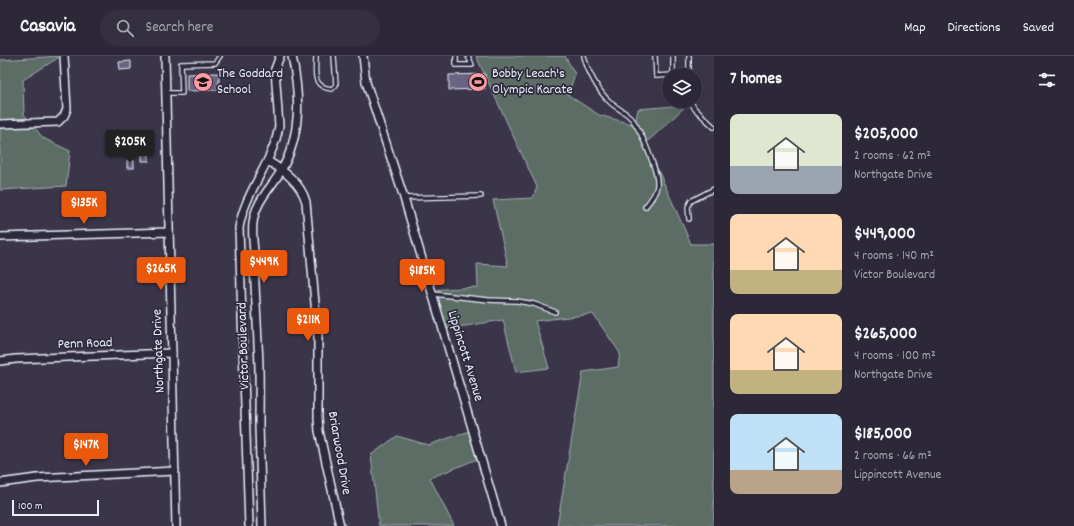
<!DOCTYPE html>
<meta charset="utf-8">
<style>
body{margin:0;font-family:Dekko,sans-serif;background:#343040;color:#f1f3f6;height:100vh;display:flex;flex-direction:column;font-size:15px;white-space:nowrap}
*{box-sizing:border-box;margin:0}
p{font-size:13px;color:#a6a6ae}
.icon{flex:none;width:22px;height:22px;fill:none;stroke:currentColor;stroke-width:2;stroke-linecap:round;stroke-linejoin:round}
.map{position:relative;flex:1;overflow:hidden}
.panel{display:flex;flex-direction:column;background:#2c2838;width:360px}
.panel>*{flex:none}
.buttons{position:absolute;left:662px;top:12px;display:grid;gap:8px}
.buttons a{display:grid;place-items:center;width:40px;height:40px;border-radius:50%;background:#2c2838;box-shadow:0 4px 16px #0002,0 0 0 1px #484453;font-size:20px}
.scale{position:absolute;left:12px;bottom:10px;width:87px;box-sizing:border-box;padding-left:4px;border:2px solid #e8f1f8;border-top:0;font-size:11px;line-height:14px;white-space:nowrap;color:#e8f1f8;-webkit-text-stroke:3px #2f2a3d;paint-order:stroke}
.price{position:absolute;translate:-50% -34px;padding:0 9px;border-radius:4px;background:#ea580c;color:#fff;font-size:13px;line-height:26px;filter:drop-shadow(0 1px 2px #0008)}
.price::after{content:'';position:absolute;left:50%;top:24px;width:12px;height:9px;margin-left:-6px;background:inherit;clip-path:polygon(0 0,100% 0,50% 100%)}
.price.current{background:#222;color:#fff}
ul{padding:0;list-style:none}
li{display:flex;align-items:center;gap:12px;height:100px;padding:0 16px}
li span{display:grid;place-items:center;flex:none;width:112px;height:80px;border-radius:8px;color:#555}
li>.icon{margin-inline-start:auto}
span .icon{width:48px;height:48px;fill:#fffc;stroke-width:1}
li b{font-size:17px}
h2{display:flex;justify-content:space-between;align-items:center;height:48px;padding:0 16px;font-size:17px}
header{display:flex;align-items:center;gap:24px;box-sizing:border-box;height:56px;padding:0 20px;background:#2c2838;border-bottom:1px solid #484453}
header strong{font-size:19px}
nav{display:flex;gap:22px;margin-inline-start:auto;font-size:14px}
.search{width:280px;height:36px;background:#343040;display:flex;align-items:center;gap:10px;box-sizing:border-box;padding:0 14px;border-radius:22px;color:#a6a6ae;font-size:15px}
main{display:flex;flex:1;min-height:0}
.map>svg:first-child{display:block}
.green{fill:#5b6d66;stroke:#a2afaf}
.building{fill:#696280;stroke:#e8f1f8}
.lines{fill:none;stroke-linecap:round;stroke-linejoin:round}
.service-casing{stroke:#e8f1f8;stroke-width:6}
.minor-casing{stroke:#e8f1f8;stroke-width:10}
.service{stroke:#2f2a3d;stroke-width:3.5}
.minor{stroke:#2f2a3d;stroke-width:7}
.labels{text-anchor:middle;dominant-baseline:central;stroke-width:3.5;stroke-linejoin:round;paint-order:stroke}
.poi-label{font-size:14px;fill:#e8f1f8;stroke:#2f2a3d;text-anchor:start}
.street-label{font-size:14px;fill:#e8f1f8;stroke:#2f2a3d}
</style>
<header>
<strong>Casavia</strong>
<div class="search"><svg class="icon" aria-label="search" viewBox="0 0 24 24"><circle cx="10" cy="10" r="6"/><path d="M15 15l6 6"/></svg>Search here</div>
<nav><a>Map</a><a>Directions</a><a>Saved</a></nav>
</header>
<main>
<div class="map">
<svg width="714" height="470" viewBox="0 0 714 470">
<rect width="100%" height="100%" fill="#3b354a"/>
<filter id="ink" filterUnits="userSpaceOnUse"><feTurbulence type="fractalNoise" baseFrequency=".025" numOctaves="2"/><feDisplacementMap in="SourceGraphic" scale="8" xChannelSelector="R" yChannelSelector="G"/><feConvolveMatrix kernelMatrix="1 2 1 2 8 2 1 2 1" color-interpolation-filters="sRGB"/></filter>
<g filter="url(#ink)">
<!-- green -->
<g class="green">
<polygon points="61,0 23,24 24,58 43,82 70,95 66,130 0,134 0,4"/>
<polygon points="476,0 565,0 575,18 568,39 599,59 635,69 638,53 687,49 646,87 691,188 714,188 714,470 557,470 583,316 618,311 620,297 593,258 535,265 549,312 516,316 503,264 440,274 428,234 478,231 477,208 508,210 493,144 533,142 537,131"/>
<polygon points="470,375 480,402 430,422 454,470 379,470 371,399 397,380 428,389"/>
</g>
<!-- building -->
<g class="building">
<polygon points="131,5 131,13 120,14 119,6"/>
<polygon points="219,17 219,34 187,35 187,18"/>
<polygon points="485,18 485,33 449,34 449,19"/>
<rect x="142" y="88" width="7" height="17"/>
<rect x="127" y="105" width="7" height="7"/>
</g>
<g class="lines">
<defs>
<g id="service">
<path d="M316,0C316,16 311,31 332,33L336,29L334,0"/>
<polyline points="456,0 456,9 472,9 468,0"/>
<path d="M584,0C587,14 598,35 609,45C615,52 625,55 631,62C640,72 659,117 657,130C656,138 650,145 645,151"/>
<polyline points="655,0 656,20 673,19 673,0"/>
<polyline points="689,19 689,0"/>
<polyline points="166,37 182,37 181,8 215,7 220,0"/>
<polyline points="690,45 695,53 714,71"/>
<polyline points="404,142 481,140"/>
<polyline points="689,163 688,151 691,145 714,133"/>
<polyline points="433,238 488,244 517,245 534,248 555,256"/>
</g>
<g id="minor">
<polyline points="165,0 176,470"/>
<polyline points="363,0 366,26 404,142 501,470"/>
<polyline points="0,68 58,66 64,60 67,53 64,0"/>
<path d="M268,105C284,115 301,127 306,146L318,281V362L319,375L340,470"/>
<polyline points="0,181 169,176"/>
<polyline points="0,305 16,303 172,297"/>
<polyline points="0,427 37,422 175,415"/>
<path d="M249,470L239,172C245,135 273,107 279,70L275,13L280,0"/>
<path d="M262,470C261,437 260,403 259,370C259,343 260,316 258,288C257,257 254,226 254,195C253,186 252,176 253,167C255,146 271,132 281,115C302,79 300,39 292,0"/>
</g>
</defs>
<!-- service casing -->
<use href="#service" class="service-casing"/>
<!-- minor casing -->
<use href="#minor" class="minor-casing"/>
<!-- service -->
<use href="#service" class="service"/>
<!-- minor -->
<use href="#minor" class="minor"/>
</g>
</g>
<!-- icons -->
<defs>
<symbol id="school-disc" viewBox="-11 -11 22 22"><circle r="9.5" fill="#ff9aa2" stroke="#2f2a3d"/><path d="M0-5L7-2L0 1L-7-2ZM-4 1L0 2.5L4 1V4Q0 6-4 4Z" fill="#111"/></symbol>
<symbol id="stadium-disc" viewBox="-11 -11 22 22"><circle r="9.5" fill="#ff9aa2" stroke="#2f2a3d"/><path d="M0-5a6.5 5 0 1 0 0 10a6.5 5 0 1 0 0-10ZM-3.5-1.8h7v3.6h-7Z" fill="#111"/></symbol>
</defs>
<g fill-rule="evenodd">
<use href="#school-disc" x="192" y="15" width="22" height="22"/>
<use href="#stadium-disc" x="467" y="15" width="22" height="22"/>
</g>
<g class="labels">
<!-- poi labels -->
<g class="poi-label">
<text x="217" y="18">The Goddard<tspan x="217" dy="16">School</tspan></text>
<text x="492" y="18">Bobby Leach's<tspan x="492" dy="16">Olympic Karate</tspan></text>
</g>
<!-- street labels -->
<g class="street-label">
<text transform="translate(85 288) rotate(-2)">Penn Road</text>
<text transform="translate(244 290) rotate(-92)">Victor Boulevard</text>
<text transform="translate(159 295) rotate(-92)">Northgate Drive</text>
<text transform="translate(465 300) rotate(73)">Lippincott Avenue</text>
<text transform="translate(339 397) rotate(80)">Briarwood Drive</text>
</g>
</g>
</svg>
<div class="buttons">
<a><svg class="icon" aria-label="layers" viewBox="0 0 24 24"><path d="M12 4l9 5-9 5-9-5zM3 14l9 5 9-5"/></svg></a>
</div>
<div class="scale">100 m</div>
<b class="price current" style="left:130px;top:108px">$205K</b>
<b class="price" style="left:84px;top:169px">$135K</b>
<b class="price" style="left:264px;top:228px">$449K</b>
<b class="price" style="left:161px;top:235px">$265K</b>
<b class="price" style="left:422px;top:237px">$185K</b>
<b class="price" style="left:308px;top:286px">$211K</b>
<b class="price" style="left:86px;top:411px">$147K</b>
</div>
<section class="panel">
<h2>7 homes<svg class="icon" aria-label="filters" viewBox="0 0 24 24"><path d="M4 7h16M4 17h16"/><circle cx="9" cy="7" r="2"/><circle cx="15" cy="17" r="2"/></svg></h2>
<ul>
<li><span style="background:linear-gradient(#dfe7d0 65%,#9aa5b1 0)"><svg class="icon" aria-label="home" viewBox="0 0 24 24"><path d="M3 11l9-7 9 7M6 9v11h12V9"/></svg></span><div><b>$205,000</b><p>2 rooms · 62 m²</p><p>Northgate Drive</p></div></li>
<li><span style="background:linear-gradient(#ffd9b3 70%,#c2b280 0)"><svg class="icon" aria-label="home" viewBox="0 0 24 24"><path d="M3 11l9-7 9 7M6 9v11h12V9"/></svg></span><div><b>$449,000</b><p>4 rooms · 140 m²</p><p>Victor Boulevard</p></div></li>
<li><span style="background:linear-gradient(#ffd9b3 70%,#c2b280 0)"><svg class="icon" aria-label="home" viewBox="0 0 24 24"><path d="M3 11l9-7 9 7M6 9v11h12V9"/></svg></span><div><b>$265,000</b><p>4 rooms · 100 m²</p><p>Northgate Drive</p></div></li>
<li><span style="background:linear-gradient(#bfe0f5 70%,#b9a48a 0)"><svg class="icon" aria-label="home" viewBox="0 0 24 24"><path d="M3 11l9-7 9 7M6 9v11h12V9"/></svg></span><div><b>$185,000</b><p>2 rooms · 66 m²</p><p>Lippincott Avenue</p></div></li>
</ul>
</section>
</main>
